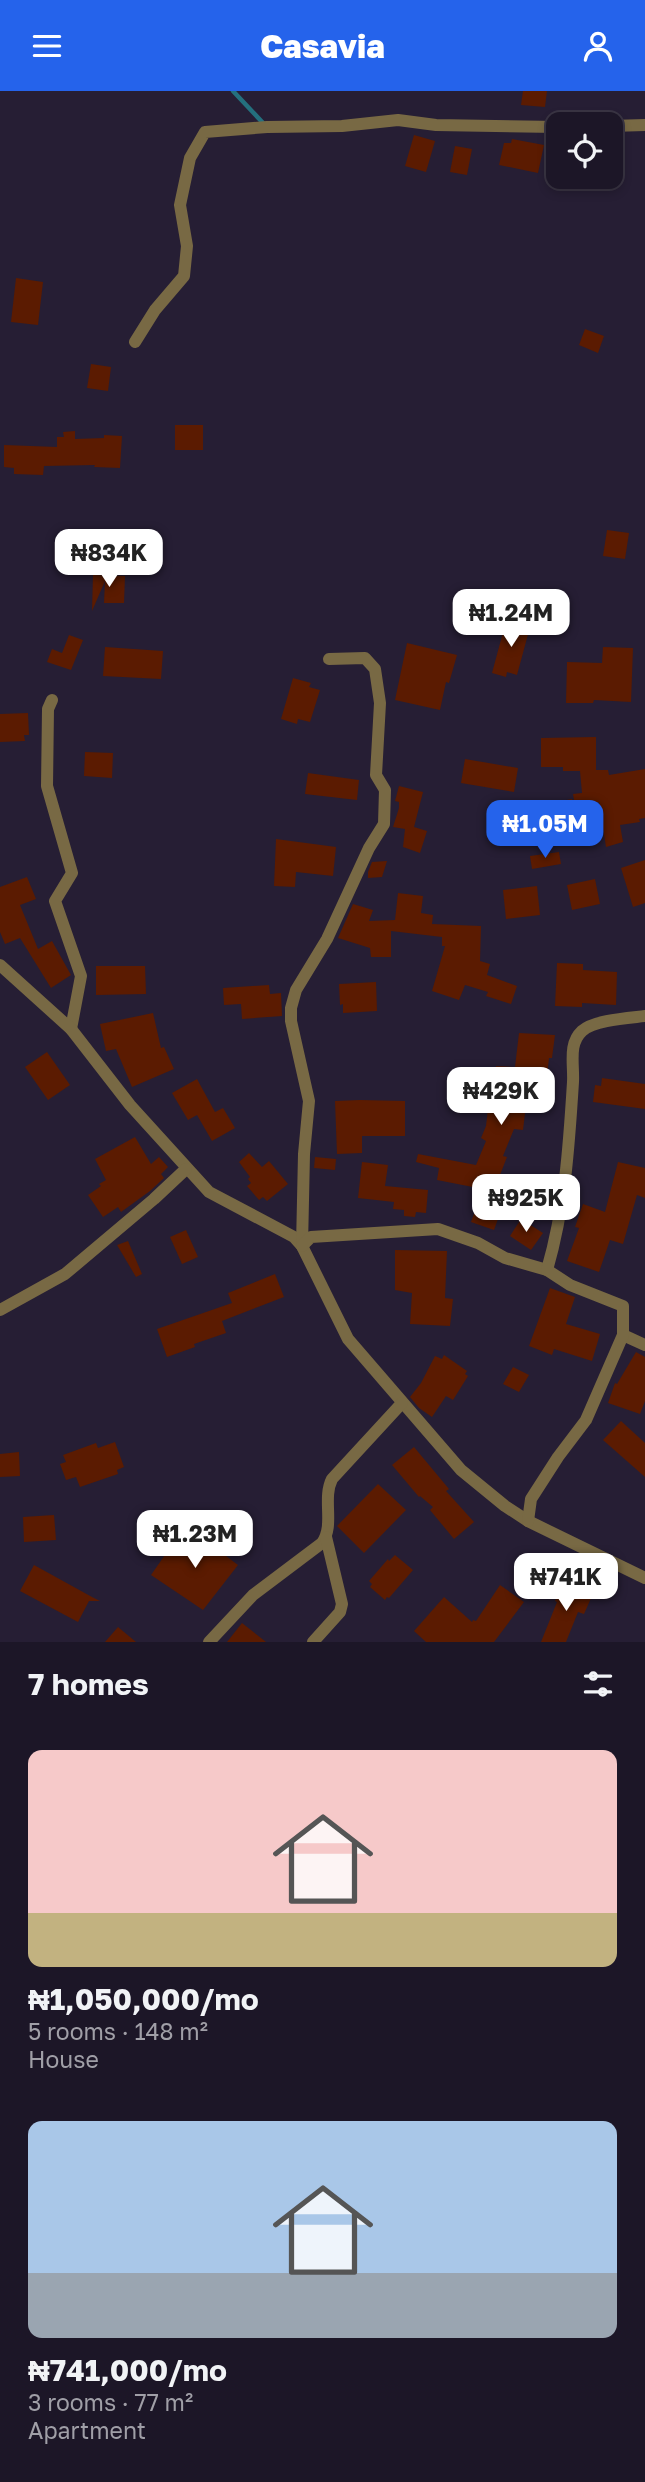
<!DOCTYPE html>
<meta charset="utf-8">
<style>
body{margin:0;font-family:"Golos Text",sans-serif;background:#292333;color:#f1f3f6;height:100vh;display:flex;flex-direction:column;font-size:26px;white-space:nowrap}
*{box-sizing:border-box;margin:0}
p{font-size:23px;color:#a09fa7}
.icon{flex:none;width:38px;height:38px;fill:none;stroke:currentColor;stroke-width:2;stroke-linecap:round;stroke-linejoin:round}
.map{position:relative;height:1551px;overflow:hidden}
.panel{display:flex;flex-direction:column;background:#1c1627;flex:1}
.panel>*{flex:none}
.buttons{position:absolute;left:546px;top:21px;display:grid;gap:14px}
.buttons a{display:grid;place-items:center;width:77px;height:77px;border-radius:14px;background:#1c1627;box-shadow:0 4px 10px #0003,0 0 0 2px #3a3544;font-size:35px}
.price{position:absolute;translate:-50% -60px;padding:0 16px;border-radius:14px;background:#fff;color:#222;font-size:23px;line-height:46px;filter:drop-shadow(0 2px 4px #0008)}
.price::after{content:'';position:absolute;left:50%;top:42px;width:21px;height:16px;margin-left:-10px;background:inherit;clip-path:polygon(0 0,100% 0,50% 100%)}
.price.on{background:#2563eb;color:#fff}
ul{padding:0;list-style:none}
li{display:grid;align-content:center;gap:14px;height:371px;padding:0 28px}
li span{display:grid;place-items:center;height:217px;border-radius:14px;color:#555}
li>.icon{margin-inline-start:auto}
span .icon{width:126px;height:126px;fill:#fffc;stroke-width:1}
li b{font-size:30px}
h2{display:flex;justify-content:space-between;align-items:center;height:84px;padding:0 28px;font-size:30px}
header{display:flex;justify-content:space-between;align-items:center;height:91px;padding:0 28px;background:#2563eb;color:#fff;font-size:32px;font-weight:800}
.map>svg:first-child{display:block}
.lines{fill:none;stroke-linecap:round;stroke-linejoin:round}
.stream{stroke:#24707e;stroke-width:4.5}
.building{fill:#5b1b01}
.street{stroke:#786944;stroke-width:12}
</style>
<header><svg class="icon" aria-label="menu" viewBox="0 0 24 24"><path d="M4 6h16M4 12h16M4 18h16"/></svg>Casavia<svg class="icon" aria-label="person" viewBox="0 0 24 24"><circle cx="12" cy="8" r="4"/><path d="M4 21q1-7 8-7t8 7"/></svg></header>
<div class="map">
<svg width="645" height="1551" viewBox="0 0 645 1551">
<rect width="100%" height="100%" fill="#261e34"/>
<g class="lines">
<!-- stream -->
<polyline class="stream" points="233,0 264,33"/>
</g>
<!-- building -->
<g class="building">
<polygon points="523,0 547,0 545,16 521,14"/>
<polygon points="414,44 435,50 426,81 405,75"/>
<polygon points="512,48 544,54 538,82 499,74 504,52 511,52"/>
<polygon points="455,55 472,58 467,84 450,81"/>
<polygon points="578,86 614,86 612,98 578,92"/>
<polygon points="16,187 43,191 38,234 11,231"/>
<polygon points="585,238 604,245 598,262 579,254"/>
<polygon points="91,273 111,276 108,300 87,297"/>
<rect x="175" y="334" width="28" height="25"/>
<polygon points="75,340 75,348 104,347 104,344 122,345 120,377 94,376 95,374 44,375 43,384 14,383 14,377 4,376 4,354 57,356 57,346 64,346 63,341"/>
<polygon points="607,439 629,442 625,468 603,465"/>
<polygon points="93,484 125,485 124,512 104,512 105,490 92,520"/>
<polygon points="506,530 530,536 517,584 507,581 506,586 492,582"/>
<polygon points="69,544 83,549 71,579 47,571 52,558 62,562"/>
<polygon points="407,552 457,564 449,592 446,591 440,619 395,609"/>
<polygon points="105,556 163,560 161,588 103,585"/>
<polygon points="603,556 633,557 631,611 594,609 593,612 566,612 567,571 602,572"/>
<polygon points="293,587 311,592 309,596 320,599 310,631 298,628 297,633 281,628"/>
<polygon points="28,622 29,644 24,644 25,650 0,651 0,623"/>
<polygon points="596,646 596,679 608,679 609,684 645,678 645,727 639,728 640,731 620,734 623,751 606,756 599,711 575,715 573,703 582,702 580,680 563,680 563,676 541,676 541,647"/>
<polygon points="85,661 113,662 112,687 84,685"/>
<polygon points="465,668 518,677 514,701 461,692"/>
<polygon points="308,682 359,689 357,709 305,703"/>
<polygon points="399,695 423,701 414,736 427,740 420,762 403,756 405,738 393,736 399,717 399,711 395,710"/>
<polygon points="572,708 574,719 547,724 544,713"/>
<polygon points="276,748 336,756 333,785 296,781 295,796 274,795"/>
<polygon points="559,761 561,773 532,778 530,765"/>
<polygon points="645,769 645,812 633,816 621,777"/>
<polygon points="387,770 382,786 368,787 368,781 372,771"/>
<polygon points="27,786 36,808 20,814 38,858 52,850 71,884 51,897 20,847 5,853 0,841 0,796"/>
<polygon points="595,788 600,813 572,819 567,794"/>
<polygon points="537,795 540,824 506,828 503,799"/>
<polygon points="398,802 423,805 421,822 433,824 432,833 481,835 480,870 490,873 487,884 517,895 511,913 486,905 488,901 465,894 459,909 432,900 445,855 442,855 442,846 391,840 391,866 371,866 370,857 338,847 353,813 373,819 369,830 395,829"/>
<polygon points="557,872 583,873 583,879 617,881 616,914 582,912 582,916 555,915"/>
<polygon points="96,875 145,875 146,903 96,904"/>
<polygon points="376,891 377,920 343,922 343,913 340,914 339,893"/>
<polygon points="269,894 270,903 281,902 282,925 242,928 241,913 224,914 223,897"/>
<polygon points="153,922 161,957 164,956 174,978 132,996 116,958 106,960 100,933"/>
<polygon points="519,942 555,944 552,967 549,967 546,993 549,993 548,1007 527,1006 523,1039 514,1038 503,1065 507,1066 500,1084 512,1089 494,1139 471,1131 483,1098 437,1089 439,1077 416,1071 418,1063 476,1074 486,1050 481,1047 486,1035 489,1009 494,1009 496,975 515,976"/>
<polygon points="47,961 70,994 48,1009 25,976"/>
<polygon points="602,987 645,993 645,1018 593,1011 595,994 601,995"/>
<polygon points="197,988 215,1021 223,1017 235,1037 212,1050 197,1024 188,1029 172,1002"/>
<polygon points="360,1009 405,1010 405,1045 362,1045 362,1062 337,1063 335,1010"/>
<polygon points="135,1046 151,1073 159,1066 168,1076 161,1083 164,1087 150,1100 121,1121 118,1116 103,1126 88,1104 101,1095 99,1093 106,1089 95,1068"/>
<polygon points="249,1062 262,1076 269,1070 288,1093 267,1110 263,1106 259,1109 247,1095 251,1092 248,1088 250,1086 239,1071"/>
<polygon points="315,1066 336,1068 335,1079 314,1077"/>
<polygon points="362,1071 388,1074 385,1095 428,1099 426,1122 416,1121 415,1126 404,1125 404,1119 393,1118 394,1111 358,1107"/>
<polygon points="618,1071 645,1077 645,1107 637,1104 623,1153 610,1149 599,1181 567,1170 579,1137 575,1136 583,1113 605,1121"/>
<polygon points="521,1128 543,1142 531,1159 510,1145"/>
<polygon points="186,1139 198,1166 182,1173 170,1146"/>
<polygon points="128,1150 142,1183 136,1186 117,1154"/>
<polygon points="395,1159 447,1160 445,1207 453,1208 450,1235 410,1233 412,1202 395,1199"/>
<polygon points="275,1183 284,1206 222,1230 226,1242 194,1253 195,1256 167,1266 157,1238 232,1212 228,1202"/>
<polygon points="550,1197 575,1206 566,1233 600,1243 592,1270 554,1258 552,1264 529,1255"/>
<polygon points="636,1261 645,1266 645,1310 640,1323 608,1312 615,1292 617,1293"/>
<polygon points="444,1264 467,1280 465,1283 468,1285 453,1309 446,1305 432,1326 419,1317 410,1306 421,1292 435,1265 442,1268"/>
<polygon points="513,1276 529,1284 519,1301 503,1293"/>
<polygon points="621,1330 645,1352 645,1386 603,1349"/>
<polygon points="115,1351 124,1376 117,1379 118,1383 80,1396 76,1386 66,1389 60,1373 66,1371 63,1364 96,1352 98,1357"/>
<polygon points="414,1356 449,1398 446,1400 474,1431 454,1448 430,1419 433,1416 420,1405 419,1406 392,1374"/>
<polygon points="19,1361 20,1385 0,1386 0,1363"/>
<polygon points="378,1393 406,1419 364,1462 337,1435"/>
<polygon points="54,1424 56,1449 24,1451 23,1426"/>
<polygon points="192,1438 207,1449 206,1450 238,1474 203,1519 151,1484 167,1461 172,1464"/>
<polygon points="395,1464 413,1479 389,1507 387,1506 385,1509 370,1496 372,1493 369,1490 388,1468 389,1470"/>
<polygon points="34,1474 92,1506 100,1510 89,1510 78,1531 20,1500"/>
<polygon points="564,1491 592,1505 584,1523 578,1521 566,1551 541,1551 557,1511 555,1510"/>
<polygon points="500,1494 524,1511 494,1551 426,1551 414,1540 444,1506 472,1531 473,1529 476,1530"/>
<polygon points="242,1532 266,1551 227,1551"/>
<polygon points="118,1536 136,1551 105,1551"/>
</g>
<g class="lines">
<!-- street -->
<g class="street">
<polyline points="611,35 645,34"/>
<polyline points="135,251 155,219 184,185 187,155 180,114 190,67 205,41 267,36 342,35 398,29 436,34 558,36"/>
<polyline points="52,609 48,618 47,695 72,782 55,810 81,885 71,938"/>
<polyline points="0,874 71,938 130,1014 209,1101 294,1146 302,1155 348,1248 461,1379 505,1415 528,1430 645,1487"/>
<polyline points="302,1155 304,1063 309,1010 291,930 291,917 296,899 327,848 369,757 384,733 385,699 376,684 380,612 375,578 365,567 329,568"/>
<polyline points="302,1155 311,1146 438,1138 478,1152 505,1167 547,1179"/>
<polyline points="0,1219 65,1183 154,1108 186,1078"/>
<polyline points="623,1244 645,1254"/>
<path d="M528,1430L531,1408L558,1366L586,1329L623,1244V1215L570,1194L547,1179C565,1117 569,1055 573,991C574,973 568,953 582,940C594,929 629,927 645,925"/>
<path d="M209,1551L253,1504L322,1452C335,1434 322,1408 332,1388L402,1312"/>
<polyline points="313,1551 340,1521 342,1513 326,1446"/>
</g>
</g>
</svg>
<div class="buttons">
<a><svg class="icon" aria-label="locate" viewBox="0 0 24 24"><circle cx="12" cy="12" r="6"/><path d="M12 2v4M12 18v4M2 12h4M18 12h4"/></svg></a>
</div>
<b class="price" style="left:109px;top:498px">₦834K</b>
<b class="price" style="left:511px;top:558px">₦1.24M</b>
<b class="price on" style="left:545px;top:769px">₦1.05M</b>
<b class="price" style="left:501px;top:1036px">₦429K</b>
<b class="price" style="left:526px;top:1143px">₦925K</b>
<b class="price" style="left:195px;top:1479px">₦1.23M</b>
<b class="price" style="left:566px;top:1522px">₦741K</b>
</div>
<section class="panel">
<h2>7 homes<svg class="icon" aria-label="filters" viewBox="0 0 24 24"><path d="M4 7h16M4 17h16"/><circle cx="9" cy="7" r="2"/><circle cx="15" cy="17" r="2"/></svg></h2>
<ul>
<li><span style="background:linear-gradient(#f6c9c9 75%,#c2b280 0)"><svg class="icon" aria-label="home" viewBox="0 0 24 24"><path d="M3 11l9-7 9 7M6 9v11h12V9"/></svg></span><div><b>₦1,050,000/mo</b><p>5 rooms · 148 m²</p><p>House</p></div></li>
<li><span style="background:linear-gradient(#a9c7e8 70%,#9aa5b1 0)"><svg class="icon" aria-label="home" viewBox="0 0 24 24"><path d="M3 11l9-7 9 7M6 9v11h12V9"/></svg></span><div><b>₦741,000/mo</b><p>3 rooms · 77 m²</p><p>Apartment</p></div></li>
</ul>
</section>
